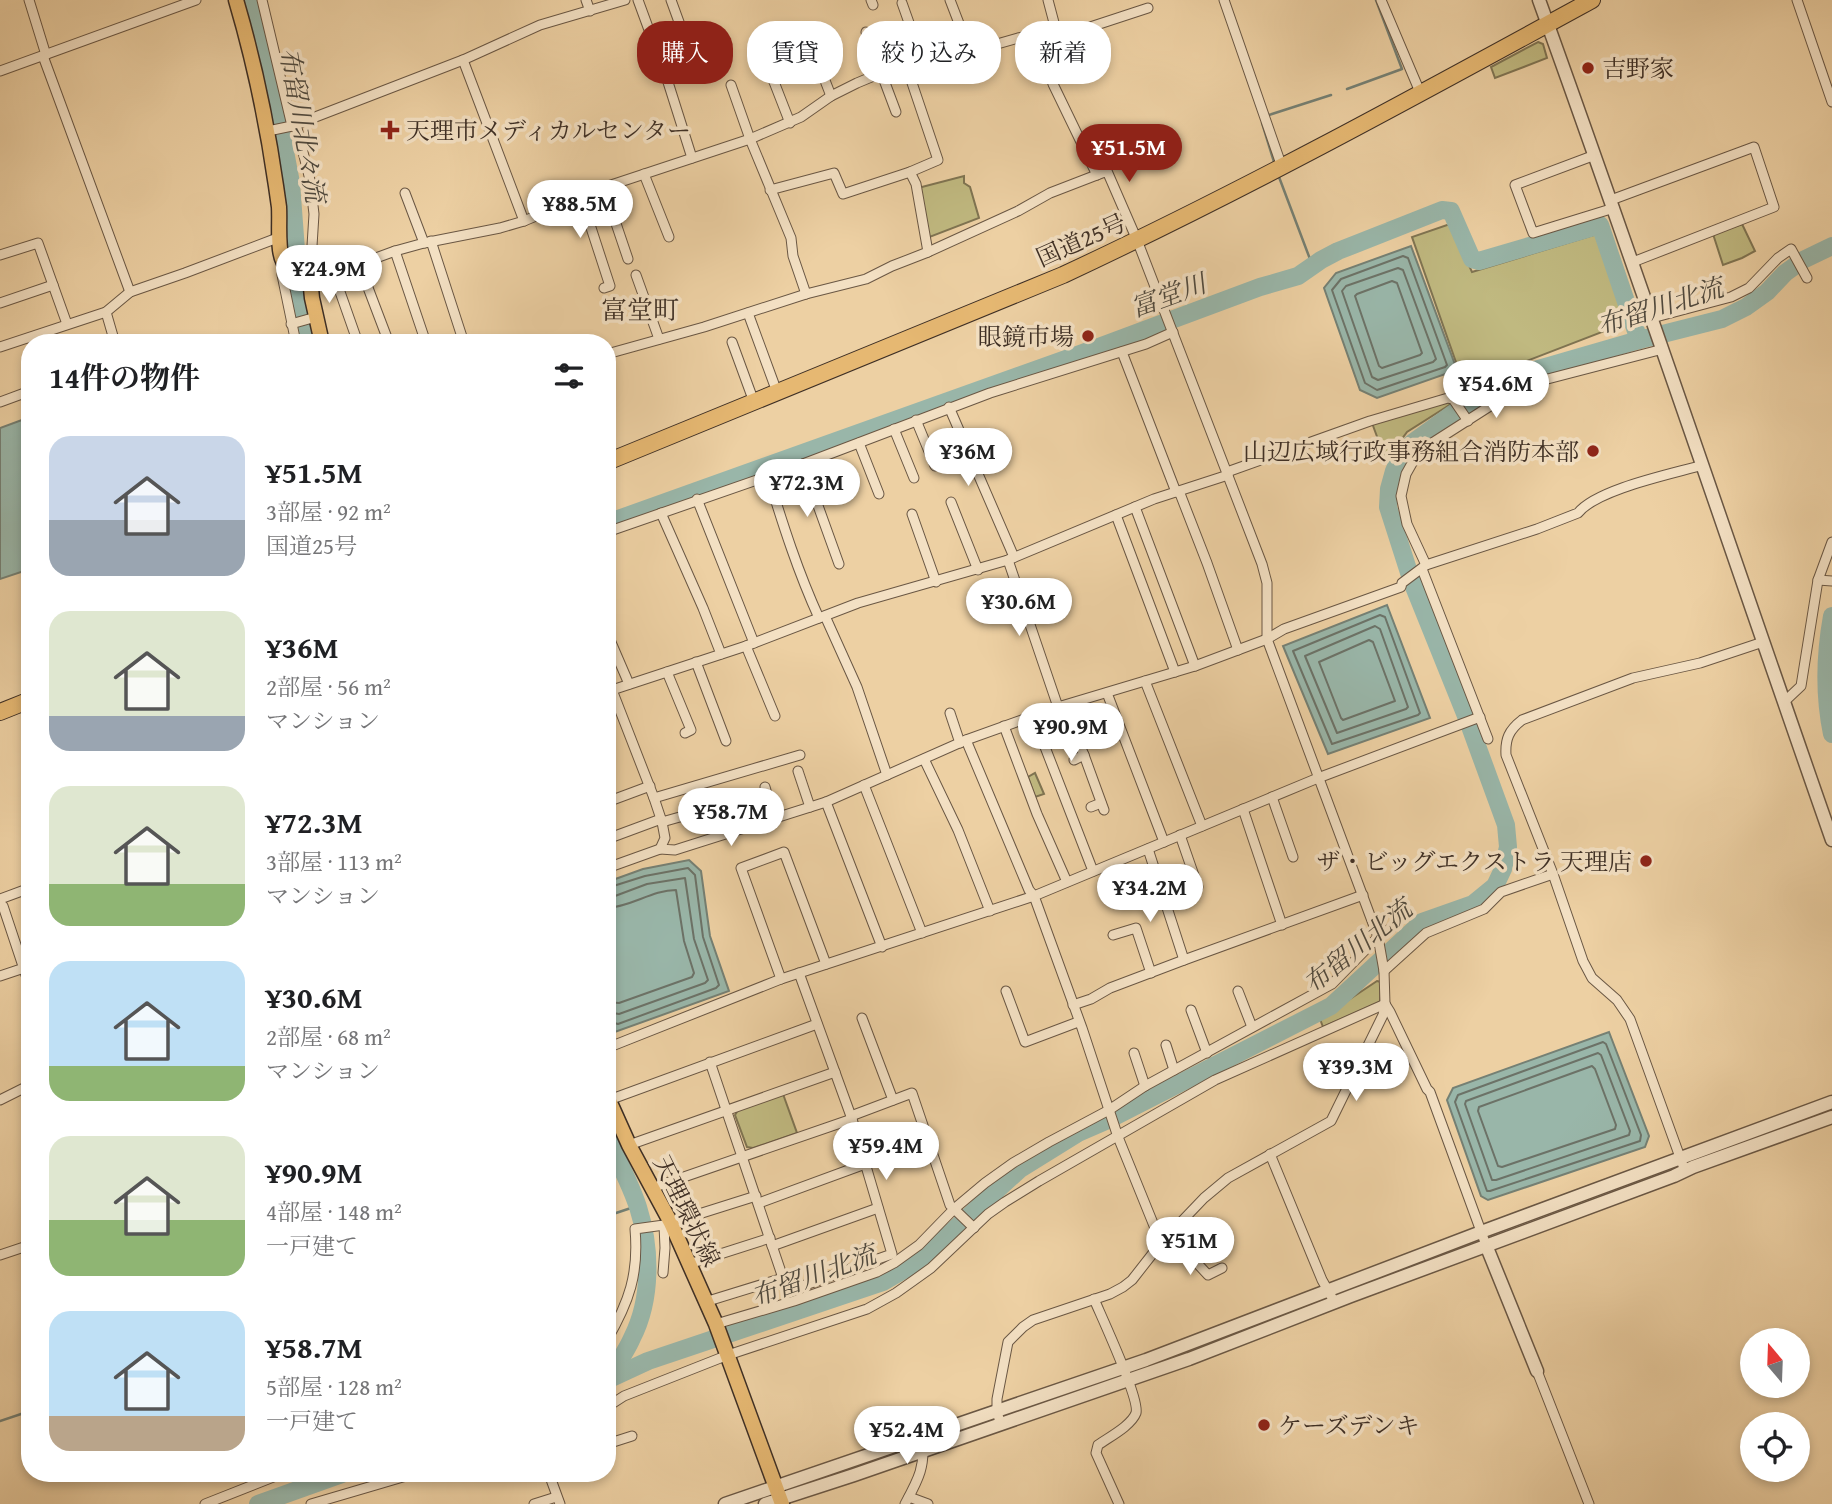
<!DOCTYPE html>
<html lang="ja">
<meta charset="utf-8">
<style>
body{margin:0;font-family:"Gentium Book Plus","Noto Serif JP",serif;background:#f6f6f6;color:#202124;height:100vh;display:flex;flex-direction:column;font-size:26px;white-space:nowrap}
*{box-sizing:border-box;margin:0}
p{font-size:23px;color:#757577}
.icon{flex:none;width:38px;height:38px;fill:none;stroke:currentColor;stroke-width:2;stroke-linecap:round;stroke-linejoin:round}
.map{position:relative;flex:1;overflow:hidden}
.side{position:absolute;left:21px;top:334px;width:595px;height:1148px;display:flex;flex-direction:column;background:#fff;border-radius:28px;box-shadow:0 4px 10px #0003}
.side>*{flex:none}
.hud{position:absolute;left:637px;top:21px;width:665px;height:63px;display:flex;gap:14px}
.needle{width:46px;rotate:341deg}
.fabs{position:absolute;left:1740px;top:1328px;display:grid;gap:14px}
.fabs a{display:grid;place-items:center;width:70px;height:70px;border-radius:50%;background:#fff;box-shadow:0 4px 10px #0003;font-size:35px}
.price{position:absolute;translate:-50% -60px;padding:0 16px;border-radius:24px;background:#fff;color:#222;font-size:23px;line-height:46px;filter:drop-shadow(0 2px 4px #0008)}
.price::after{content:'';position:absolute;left:50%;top:42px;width:21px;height:16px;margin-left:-10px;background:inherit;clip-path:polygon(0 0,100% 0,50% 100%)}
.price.on{background:#8f2418;color:#fff}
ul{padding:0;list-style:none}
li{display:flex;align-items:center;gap:21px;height:175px;padding:0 28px}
li span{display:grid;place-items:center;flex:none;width:196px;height:140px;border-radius:21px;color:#555}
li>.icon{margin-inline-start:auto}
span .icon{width:84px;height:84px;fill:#fffc;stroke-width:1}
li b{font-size:30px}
h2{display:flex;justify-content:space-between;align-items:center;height:84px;padding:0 28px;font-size:30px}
.pill{padding:0 24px;border-radius:28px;background:#fff;box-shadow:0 4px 10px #0003;font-size:24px;line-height:63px}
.pill.on{background:#8f2418;color:#fff}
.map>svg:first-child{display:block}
.green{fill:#c0b980;stroke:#7f7452;stroke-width:2}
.water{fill:#99b6a9;stroke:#758074;stroke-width:2}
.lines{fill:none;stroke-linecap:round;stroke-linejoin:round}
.shore{stroke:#6c7267;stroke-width:2}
.stream{stroke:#758074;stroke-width:2.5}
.river{stroke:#99b6a9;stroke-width:18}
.minor-casing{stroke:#6a5744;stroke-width:11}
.tertiary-casing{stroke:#6a5744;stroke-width:15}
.primary-casing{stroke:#3e2f25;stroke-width:17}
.trunk-casing{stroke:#3e2f25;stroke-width:18}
.minor{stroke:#f3e0c3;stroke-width:9}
.tertiary{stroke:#f3e0c3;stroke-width:12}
.primary{stroke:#e6b872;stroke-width:14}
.trunk{stroke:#e6b872;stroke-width:16}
.poi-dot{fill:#8f2418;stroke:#f3e0c3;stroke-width:2.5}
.labels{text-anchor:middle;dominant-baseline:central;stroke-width:7;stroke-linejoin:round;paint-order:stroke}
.poi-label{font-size:24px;fill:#3e2f25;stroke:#f3e0c3;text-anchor:start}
.street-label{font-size:24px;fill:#3e2f25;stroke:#f3e0c3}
.water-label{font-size:26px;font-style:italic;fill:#504a3f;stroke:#f3e0c3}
.neighbourhood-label{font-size:26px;fill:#3e2f25;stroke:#f3e0c3}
</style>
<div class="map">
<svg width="1832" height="1504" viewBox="0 0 1832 1504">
<rect width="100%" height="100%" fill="#edd0a3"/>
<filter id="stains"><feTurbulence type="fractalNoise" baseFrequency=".00286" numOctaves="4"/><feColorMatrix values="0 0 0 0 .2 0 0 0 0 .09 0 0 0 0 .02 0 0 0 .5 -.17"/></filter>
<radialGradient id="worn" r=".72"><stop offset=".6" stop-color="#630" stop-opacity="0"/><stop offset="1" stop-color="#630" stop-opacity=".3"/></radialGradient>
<!-- green -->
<g class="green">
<polygon points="1538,42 1543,44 1547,58 1495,78 1491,67"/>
<polygon points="964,176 964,183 970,187 979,218 927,238 918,188"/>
<polygon points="1450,224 1472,272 1597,234 1628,322 1464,385 1412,237"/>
<polygon points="1742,224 1755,251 1742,258 1723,265 1713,234"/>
<polygon points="1447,399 1451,404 1407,432 1386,461 1372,423"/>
<polygon points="1035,773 1044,794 1035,797 1028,777"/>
<polygon points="1377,981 1381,982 1380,1002 1323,1027 1320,1019"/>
<polygon points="783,1094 797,1133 753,1148 747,1147 735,1115 738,1110"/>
</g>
<!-- water -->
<g class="water">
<polygon points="1411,246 1457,370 1377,398 1360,390 1324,288 1336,273"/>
<polygon points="30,417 30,569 0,579 0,428"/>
<polygon points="1387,605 1430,718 1328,754 1283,646"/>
<polygon points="689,860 701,871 710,936 729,991 612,1033 607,1019 607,882 643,869"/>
<polygon points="1609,1032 1649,1136 1645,1147 1488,1200 1481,1196 1447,1100 1453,1088"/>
</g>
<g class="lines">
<!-- shore -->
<g class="shore">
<polygon points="1403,256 1408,258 1447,365 1445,367 1377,390 1365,383 1332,290 1341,279"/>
<polygon points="1398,268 1403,270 1436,359 1433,362 1378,380 1372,377 1342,291 1346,286"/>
<polygon points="1392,281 1397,283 1422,353 1420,355 1382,368 1379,366 1355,296 1357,294"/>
<polygon points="1380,615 1385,617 1420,713 1418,715 1332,744 1293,651"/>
<polygon points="1375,626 1380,629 1408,707 1406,709 1337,733 1305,656"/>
<polygon points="1369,640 1373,642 1395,701 1343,720 1341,718 1319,662"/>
<polyline points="607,888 645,876 688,868 695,875 703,937 719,985 716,988 618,1024 607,1021"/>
<polyline points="607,897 615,896 647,884 685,878 694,939 708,980 705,983 619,1014 607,1012"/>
<path d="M607,908C631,907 652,890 676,890L684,941L694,973L692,977L619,1003L607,1002"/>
<polygon points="1603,1042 1606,1044 1641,1135 1640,1141 1490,1191 1487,1191 1455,1102 1458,1095"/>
<polygon points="1598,1053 1601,1055 1630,1131 1629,1135 1496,1180 1492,1180 1465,1104 1466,1101"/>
<polygon points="1592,1066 1595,1069 1616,1125 1615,1129 1502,1167 1498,1166 1478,1111 1479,1107"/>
</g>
<!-- stream -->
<g class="stream">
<polyline points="1347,89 1402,69 1376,0"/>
<polyline points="1269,115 1331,95"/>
<polyline points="1262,123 1274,162"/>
<polyline points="1279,177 1313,267"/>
<polyline points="607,1216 637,1206"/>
<polyline points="0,1421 30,1411"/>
</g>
<!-- river -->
<g class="river">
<polyline points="252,0 269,67 291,183 299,290 309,343"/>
<polyline points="607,523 1080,354 1260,287 1298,276 1321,260 1338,251 1442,210 1451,211 1472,259 1479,261 1600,225 1639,340"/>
<path d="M1832,616C1825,655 1824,695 1832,734"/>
<path d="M607,1138C618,1160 630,1183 638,1207C651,1248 652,1299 632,1338C626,1352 616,1366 607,1380"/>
<polyline points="607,1380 648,1361 883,1282 916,1263 934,1248 1020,1169 1078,1133 1108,1120 1331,1006 1422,922 1473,904 1495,886 1503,869 1508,847 1506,825 1468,721 1412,582 1388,507 1389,489 1394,471 1400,457 1412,443 1455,412 1511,377 1639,340 1722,319 1746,307 1767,292 1785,273 1803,260 1832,246"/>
<polyline points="258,1504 342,1474"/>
</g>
<defs>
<g id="minor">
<polyline points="29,0 46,55"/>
<polyline points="262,0 292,126"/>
<polyline points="586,0 590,11"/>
<polyline points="638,0 667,79 692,158"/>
<polyline points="671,0 695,66"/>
<polyline points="871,0 873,5"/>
<polyline points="950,0 970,52"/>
<polyline points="1048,0 1057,34"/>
<polyline points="1224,0 1282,167"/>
<polyline points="1381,0 1420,92"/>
<polyline points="1797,0 1832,102"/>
<polyline points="902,3 923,62"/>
<polyline points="866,32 896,112"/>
<polyline points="1040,34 1044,59 1053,84 1097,175"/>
<polyline points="812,47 831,96"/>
<polyline points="43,56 130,292"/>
<polyline points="463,60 524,221"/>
<polyline points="769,69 790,123"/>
<polyline points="0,71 196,0"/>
<polyline points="731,85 750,139 791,238 793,256 806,294"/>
<polyline points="296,124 310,180 314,214 310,278 321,278 395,251 424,243 500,228 524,221 605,187 750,139 801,117 831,96 857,83 881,73 906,65 941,60 1018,38 1040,34 1065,33 1081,30 1148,8"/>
<polyline points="268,131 292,126 463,60 540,25 625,0"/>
<polyline points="1595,155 1515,185 1533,233 1614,208"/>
<polyline points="910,172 916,184 928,252"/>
<polyline points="644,174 669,237"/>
<polyline points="605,187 606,194 628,259"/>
<polyline points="770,190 834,173 843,194 910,172 938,160 906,65"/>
<polyline points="405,193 424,243"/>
<polyline points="581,197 610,286 604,288"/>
<polyline points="1611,200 1754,147 1774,207 1633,262"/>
<polyline points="431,241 464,343"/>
<polyline points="395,251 426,343"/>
<polyline points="0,255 38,243 67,324"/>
<polyline points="283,260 282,275 296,343"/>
<polyline points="359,264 389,343"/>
<polyline points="348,268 339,289 358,343"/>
<polyline points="636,275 659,339"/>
<polyline points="0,303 53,285"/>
<polyline points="106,312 115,343"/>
<polyline points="748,313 777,392"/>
<polyline points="1652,318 1731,297 1749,288 1778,258 1791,249 1807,278"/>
<polyline points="291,324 316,317"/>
<polyline points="732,342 754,402"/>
<polyline points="0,347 106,312 130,292 185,273 280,237"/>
<polyline points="1122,352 1176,492"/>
<polyline points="607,354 704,327 806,294 866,279 892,266 928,252 1018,211 1050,193 1107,171 1137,240 1262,564 1267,583 1267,639 1378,937 1384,971 1385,1004 1383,1015 1331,1121 1228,1178 1204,1198 1161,1243 1132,1280 1123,1287 1110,1294 1033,1320 1023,1327 1008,1342 997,1399 997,1412 1001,1425"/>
<polyline points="0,402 30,391"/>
<polyline points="949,407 1014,557"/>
<polyline points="916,420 935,466"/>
<polyline points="894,429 914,478"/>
<polyline points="859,443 879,494"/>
<polyline points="803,464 839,564"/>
<polyline points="1227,472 1370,421 1448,398 1453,399 1468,421"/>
<path d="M768,476C783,525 798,572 819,618"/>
<polyline points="1179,491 1207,563 1238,650"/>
<polyline points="697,499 754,643"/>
<polyline points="951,502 978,570"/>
<polyline points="1135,507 1195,666"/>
<polyline points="661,513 703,608 721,654"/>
<polyline points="912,514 936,582"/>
<polyline points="1116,515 1175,672"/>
<polyline points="607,532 803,464 990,393 1146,344 1173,332"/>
<polyline points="1008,560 1058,707"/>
<polyline points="1426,565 1407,524 1401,496 1406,474 1415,458 1429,445 1512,392 1536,382 1663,349"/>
<polyline points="1422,569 1488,739"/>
<polyline points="1818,580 1832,581"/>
<polyline points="825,616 857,687 887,775"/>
<polyline points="607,633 629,684"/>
<polyline points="746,646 775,716"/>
<polyline points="696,662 726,741"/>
<polyline points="667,672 691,730 685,733"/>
<polyline points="1145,681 1202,826"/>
<path d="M612,690L654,798L662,822L665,838L660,849L675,850L826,802L966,740L1058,707L1195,666L1267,639L1284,629L1401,587L1402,583L1426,565L1537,529L1578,513C1597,489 1672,474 1703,465"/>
<polyline points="609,691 746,646 858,603 1008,560 1154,499 1228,475"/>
<polyline points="1107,693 1164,842"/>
<polyline points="1784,702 1801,686 1818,580 1832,542"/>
<polyline points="1063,706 1084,755 1104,810"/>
<polyline points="950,713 960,743"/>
<polyline points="1033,716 1093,871"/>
<polyline points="1004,726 1037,814 1067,882"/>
<polyline points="966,740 1029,890 1034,896 1082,1028 1118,1137 1161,1243"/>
<polyline points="924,759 958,830 990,911"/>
<polyline points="1074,760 1084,755"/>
<polyline points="798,771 810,807"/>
<polyline points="864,785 922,933"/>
<polyline points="765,787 774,818"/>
<polyline points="1272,797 1293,857"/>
<polyline points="654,798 800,755"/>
<polyline points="607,802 650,786"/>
<polyline points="826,802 882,947"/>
<polyline points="1091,807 1101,803"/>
<polyline points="1243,809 1282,925"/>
<polyline points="662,822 740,800"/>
<polyline points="1180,835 1198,887"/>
<polyline points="607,839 661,819"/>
<polyline points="1148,849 1184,960"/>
<polyline points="607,868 660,849"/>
<polyline points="0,899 30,888"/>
<polyline points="0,904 3,906 30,987"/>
<polyline points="1113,935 1136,928 1151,973"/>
<polyline points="1384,971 1426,933 1484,909 1501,892 1553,874"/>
<polyline points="0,976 24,968"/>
<polyline points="781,979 741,868 784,852 826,964"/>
<polyline points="1006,991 1025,1042 1078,1022"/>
<polyline points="1238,991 1252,1027"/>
<polyline points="1385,1004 1390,1012 1427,1089 1430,1092 1486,1245"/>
<polyline points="1073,1005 1091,999 1110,988 1184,960 1363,895"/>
<polyline points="1191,1010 1207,1053"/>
<polyline points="862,1018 893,1100"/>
<polyline points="1166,1045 1174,1070"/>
<polyline points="607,1048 781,979 1034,896 1318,778 1480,717"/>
<polyline points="1134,1053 1145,1086"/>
<polyline points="710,1062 783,1278 797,1288 892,1254 852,1119 799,973"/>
<polyline points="0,1100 30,1085"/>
<polyline points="609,1100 817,1024"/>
<polyline points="851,1116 912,1093 950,1205 974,1228"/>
<polyline points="629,1145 835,1072"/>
<polyline points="1270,1154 1322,1280 1335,1303"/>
<path d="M1685,1171L1630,1019L1617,1000L1592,978L1583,961L1553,874L1506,755C1505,739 1509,730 1522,720L1633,678L1700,663L1763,642"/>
<polyline points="652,1188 852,1119"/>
<polyline points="759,1203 865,1164"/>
<polyline points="1170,1234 1208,1275 1222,1268"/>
<polyline points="772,1246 878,1208"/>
<polyline points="0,1255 30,1245"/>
<polyline points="689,1264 770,1238"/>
<polyline points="663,1273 665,1248 664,1225"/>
<path d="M1094,1299C1102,1318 1140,1399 1136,1413C1131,1426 1109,1437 1098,1445L1096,1453L1119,1504"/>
<polyline points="705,1302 783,1278"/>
<polyline points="716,1324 794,1301 877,1272 894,1263 919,1245 954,1209 985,1183 1013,1163 1049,1142 1109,1110 1145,1086 1332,984 1378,937 1397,924"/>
<path d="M607,1340C629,1302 639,1274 635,1229L664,1225L756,1196"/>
<polyline points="1537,1371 1589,1504"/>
<polyline points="607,1407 624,1396 728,1355 867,1309 896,1293 931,1268 988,1214 1005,1202 1039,1181 1215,1080 1385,1004"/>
<polyline points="607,1444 632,1436"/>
<polyline points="549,1474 560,1504"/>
<polyline points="909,1497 928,1504"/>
<polyline points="205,1504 281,1474"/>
<polyline points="311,1504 413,1474"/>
<polyline points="534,1504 553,1498"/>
<path d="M905,1504C918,1480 926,1466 922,1438"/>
</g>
<g id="tertiary">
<path d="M1539,0C1640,279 1734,560 1832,840"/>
<polyline points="1486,1245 1537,1371"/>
<polyline points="725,1504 1146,1360 1481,1232 1832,1102"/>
<polyline points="765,1504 854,1475 1189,1359 1351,1296 1674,1176 1693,1167 1832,1117"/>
</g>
<g id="primary">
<path d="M236,0C254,61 267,123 276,186C277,193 278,200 279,207C280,222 277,249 283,261C288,270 303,272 310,278L312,298L322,343"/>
<polyline points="607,1096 629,1145 671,1223 716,1324 782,1504"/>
</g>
<g id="trunk">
<path d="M607,462L1063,275C1243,191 1418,95 1592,0"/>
<polyline points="0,712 30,700"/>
</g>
</defs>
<!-- minor casing -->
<use href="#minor" class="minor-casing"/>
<!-- tertiary casing -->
<use href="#tertiary" class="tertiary-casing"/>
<!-- primary casing -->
<use href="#primary" class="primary-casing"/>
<!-- trunk casing -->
<use href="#trunk" class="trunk-casing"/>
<!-- minor -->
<use href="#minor" class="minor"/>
<!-- tertiary -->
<use href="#tertiary" class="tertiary"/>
<!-- primary -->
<use href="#primary" class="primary"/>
<!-- trunk -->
<use href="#trunk" class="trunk"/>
</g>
<!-- markers -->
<g class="poi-dot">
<circle cx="1588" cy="68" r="7"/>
<path d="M386.5 119.5h7v7h7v7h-7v7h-7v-7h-7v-7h7z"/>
<circle cx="1088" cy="336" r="7"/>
<circle cx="1593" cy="451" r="7"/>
<circle cx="1646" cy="861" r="7"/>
<circle cx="1264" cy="1425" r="7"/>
</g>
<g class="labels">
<!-- poi labels -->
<g class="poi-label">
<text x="1602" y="68">吉野家</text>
<text x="406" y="130">天理市メディカルセンター</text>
<text x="1074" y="336" text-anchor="end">眼鏡市場</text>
<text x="1579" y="451" text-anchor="end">山辺広域行政事務組合消防本部</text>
<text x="1632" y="861" text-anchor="end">ザ・ビッグエクストラ 天理店</text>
<text x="1278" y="1425">ケーズデンキ</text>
</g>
<!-- street labels -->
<g class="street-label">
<text transform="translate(1081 240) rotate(-24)">国道25号</text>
<text transform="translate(687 1211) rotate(64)">天理環状線</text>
</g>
<!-- water labels -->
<g class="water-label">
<text transform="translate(303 125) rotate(80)">布留川北々流</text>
<text transform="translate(1168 295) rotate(-20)">富堂川</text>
<text transform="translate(1660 306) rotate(-18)">布留川北流</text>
<text transform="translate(1357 946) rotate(-39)">布留川北流</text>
<text transform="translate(813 1275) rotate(-20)">布留川北流</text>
</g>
<!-- neighbourhood labels -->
<g class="neighbourhood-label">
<text x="640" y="309">富堂町</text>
</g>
</g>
<rect width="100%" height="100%" filter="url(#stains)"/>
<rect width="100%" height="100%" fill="url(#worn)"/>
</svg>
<div class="fabs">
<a><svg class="needle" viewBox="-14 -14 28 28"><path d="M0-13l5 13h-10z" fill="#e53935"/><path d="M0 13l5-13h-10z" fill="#757577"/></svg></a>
<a><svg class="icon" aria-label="locate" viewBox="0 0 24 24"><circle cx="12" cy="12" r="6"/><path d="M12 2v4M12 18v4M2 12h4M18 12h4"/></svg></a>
</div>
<b class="price on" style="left:1129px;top:184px">¥51.5M</b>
<b class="price" style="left:580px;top:240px">¥88.5M</b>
<b class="price" style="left:329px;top:305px">¥24.9M</b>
<b class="price" style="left:1496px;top:420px">¥54.6M</b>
<b class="price" style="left:968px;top:488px">¥36M</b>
<b class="price" style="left:807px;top:519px">¥72.3M</b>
<b class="price" style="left:1019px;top:638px">¥30.6M</b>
<b class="price" style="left:1071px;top:763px">¥90.9M</b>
<b class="price" style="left:731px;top:848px">¥58.7M</b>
<b class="price" style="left:1150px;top:924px">¥34.2M</b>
<b class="price" style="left:1356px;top:1103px">¥39.3M</b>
<b class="price" style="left:886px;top:1182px">¥59.4M</b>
<b class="price" style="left:1190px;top:1277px">¥51M</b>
<b class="price" style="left:907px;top:1466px">¥52.4M</b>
<div class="hud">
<a class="pill on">購入</a>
<a class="pill">賃貸</a>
<a class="pill">絞り込み</a>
<a class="pill">新着</a>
</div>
<section class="side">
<h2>14件の物件<svg class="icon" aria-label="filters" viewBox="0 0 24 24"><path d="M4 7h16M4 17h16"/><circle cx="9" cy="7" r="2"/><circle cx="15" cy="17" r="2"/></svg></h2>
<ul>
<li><span style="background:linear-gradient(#c9d6e8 60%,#9aa5b1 0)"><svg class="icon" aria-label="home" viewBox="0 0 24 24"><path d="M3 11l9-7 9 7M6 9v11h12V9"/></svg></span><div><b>¥51.5M</b><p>3部屋 · 92 m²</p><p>国道25号</p></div></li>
<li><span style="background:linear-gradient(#dfe7d0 75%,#9aa5b1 0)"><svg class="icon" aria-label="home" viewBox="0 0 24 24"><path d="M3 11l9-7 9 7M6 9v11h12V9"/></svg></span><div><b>¥36M</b><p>2部屋 · 56 m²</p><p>マンション</p></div></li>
<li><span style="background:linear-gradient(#dfe7d0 70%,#8fb573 0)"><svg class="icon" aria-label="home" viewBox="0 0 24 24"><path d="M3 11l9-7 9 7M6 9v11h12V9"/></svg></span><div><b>¥72.3M</b><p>3部屋 · 113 m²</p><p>マンション</p></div></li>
<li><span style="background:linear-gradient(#bfe0f5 75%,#8fb573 0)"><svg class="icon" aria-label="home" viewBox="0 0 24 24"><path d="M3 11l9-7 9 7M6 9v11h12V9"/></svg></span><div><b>¥30.6M</b><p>2部屋 · 68 m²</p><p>マンション</p></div></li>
<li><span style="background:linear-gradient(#dfe7d0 60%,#8fb573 0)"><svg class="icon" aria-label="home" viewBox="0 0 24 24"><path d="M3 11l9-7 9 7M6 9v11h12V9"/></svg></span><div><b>¥90.9M</b><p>4部屋 · 148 m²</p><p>一戸建て</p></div></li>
<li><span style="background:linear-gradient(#bfe0f5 75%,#b9a48a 0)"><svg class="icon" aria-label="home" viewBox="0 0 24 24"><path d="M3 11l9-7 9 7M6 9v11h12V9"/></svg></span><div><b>¥58.7M</b><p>5部屋 · 128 m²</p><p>一戸建て</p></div></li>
</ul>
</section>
</div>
